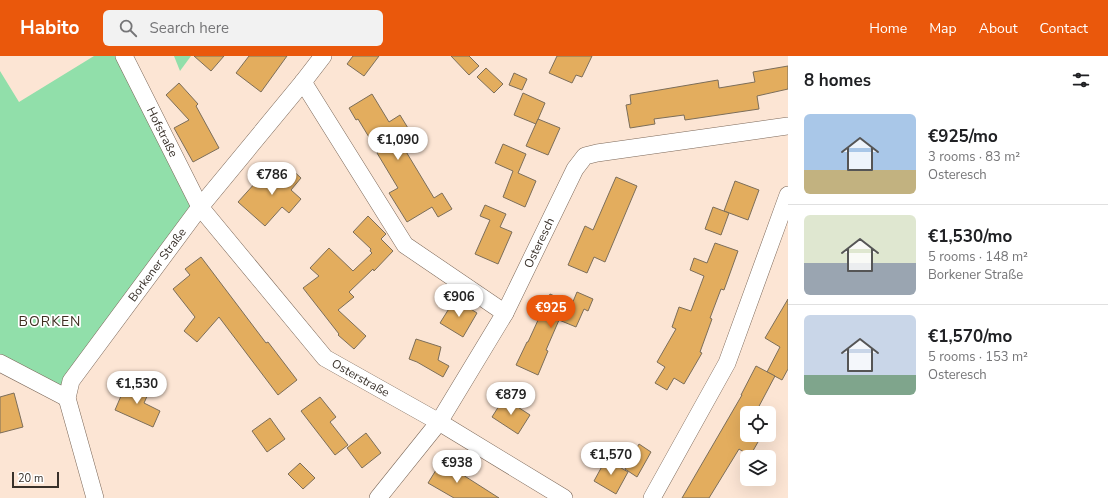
<!DOCTYPE html>
<meta charset="utf-8">
<style>
body{margin:0;font-family:"Nunito Sans",sans-serif;background:#f2f2f2;color:#202124;height:100vh;display:flex;flex-direction:column;font-size:15px;white-space:nowrap}
*{box-sizing:border-box;margin:0}
p{font-size:13px;color:#757577}
.icon{flex:none;width:22px;height:22px;fill:none;stroke:currentColor;stroke-width:2;stroke-linecap:round;stroke-linejoin:round}
.map{position:relative;flex:1;overflow:hidden}
.sheet{display:flex;flex-direction:column;background:#fff;width:320px}
.sheet>*{flex:none}
.buttons{position:absolute;left:740px;top:350px;display:grid;gap:8px}
.buttons a{display:grid;place-items:center;width:36px;height:36px;border-radius:6px;background:#fff;box-shadow:0 4px 16px #0002;font-size:20px}
.scale{position:absolute;left:12px;bottom:10px;width:47px;box-sizing:border-box;padding-left:4px;border:2px solid #39312a;border-top:0;font-size:11px;line-height:14px;white-space:nowrap;color:#39312a;-webkit-text-stroke:3px #fff;paint-order:stroke}
.price{position:absolute;translate:-50% -34px;padding:0 9px;border-radius:14px;background:#fff;color:#222;font-size:13px;line-height:26px;filter:drop-shadow(0 1px 2px #0008)}
.price::after{content:'';position:absolute;left:50%;top:24px;width:12px;height:9px;margin-left:-6px;background:inherit;clip-path:polygon(0 0,100% 0,50% 100%)}
.price.current{background:#ea580c;color:#fff}
ul{padding:0;list-style:none}
li{display:flex;align-items:center;gap:12px;height:100px;padding:0 16px}
li+li{border-top:1px solid #e0e0e0}
li span{display:grid;place-items:center;flex:none;width:112px;height:80px;border-radius:6px;color:#555}
li>.icon{margin-inline-start:auto}
span .icon{width:48px;height:48px;fill:#fffc;stroke-width:1}
li b{font-size:17px}
h2{display:flex;justify-content:space-between;align-items:center;height:48px;padding:0 16px;font-size:17px}
header{display:flex;align-items:center;gap:24px;box-sizing:border-box;height:56px;padding:0 20px;background:#ea580c;color:#fff}
header strong{font-size:19px}
nav{display:flex;gap:22px;margin-inline-start:auto;font-size:14px}
.search{width:280px;height:36px;background:#f2f2f2;display:flex;align-items:center;gap:10px;box-sizing:border-box;padding:0 14px;border-radius:6px;color:#757577;font-size:15px}
main{display:flex;flex:1;min-height:0}
.map>svg:first-child{display:block}
.green{fill:#91dfaa}
.building{fill:#e3ad5e;stroke:#7c6e5a}
.lines{fill:none;stroke-linecap:round;stroke-linejoin:round}
.minor-casing{stroke:#7c6859;stroke-width:18}
.minor{stroke:#fff;stroke-width:17}
.labels{text-anchor:middle;dominant-baseline:central;stroke-width:3.5;stroke-linejoin:round;paint-order:stroke}
.street-label{font-size:12px;fill:#39312a;stroke:#fff}
.quarter-label{font-size:14px;letter-spacing:1px;fill:#3e2d1f;stroke:#fff}
</style>
<header>
<strong>Habito</strong>
<div class="search"><svg class="icon" aria-label="search" viewBox="0 0 24 24"><circle cx="10" cy="10" r="6"/><path d="M15 15l6 6"/></svg>Search here</div>
<nav><a>Home</a><a>Map</a><a>About</a><a>Contact</a></nav>
</header>
<main>
<div class="map">
<svg width="788" height="442" viewBox="0 0 788 442">
<rect width="100%" height="100%" fill="#fce5d4"/>
<!-- green -->
<g class="green">
<polygon points="94,0 124,0 200,151 67,342 0,307 0,15 19,46"/>
<polygon points="174,0 191,0 180,15"/>
</g>
<!-- building -->
<g class="building">
<polygon points="194,0 224,0 211,15"/>
<polygon points="249,0 287,0 261,36 236,17"/>
<polygon points="353,0 379,0 364,20 347,8"/>
<polygon points="451,0 469,0 479,10 469,19"/>
<polygon points="557,0 592,0 582,21 576,19 572,27 549,17"/>
<polygon points="788,10 788,33 757,40 759,53 685,64 684,59 654,63 655,68 630,72 626,49 631,48 630,39 718,24 719,32 755,26 753,16"/>
<polygon points="486,12 503,28 494,37 477,21"/>
<polygon points="514,17 527,23 522,34 509,29"/>
<polygon points="179,27 198,48 196,50 219,92 193,106 174,72 189,64 166,39"/>
<polygon points="523,37 545,47 536,68 514,59"/>
<polygon points="372,38 389,66 400,59 411,77 399,84 434,142 442,137 452,153 438,161 432,151 407,166 389,137 398,132 377,97 378,96 358,63 356,64 349,52"/>
<polygon points="538,63 560,72 548,99 526,90"/>
<polygon points="503,88 526,98 518,117 536,125 525,151 503,141 513,115 495,107"/>
<polygon points="288,110 301,122 291,134 301,143 289,157 282,151 265,170 238,146 265,116 275,124"/>
<polygon points="616,121 637,130 605,206 594,201 587,217 568,209 585,170 593,174"/>
<polygon points="735,125 759,134 748,164 724,155"/>
<polygon points="485,149 506,158 500,171 512,176 498,208 475,198 490,164 480,160"/>
<polygon points="713,151 729,157 721,179 705,173"/>
<polygon points="368,160 386,178 381,183 393,195 374,215 373,213 349,236 354,241 338,254 366,280 354,293 338,279 339,278 303,232 319,220 310,212 329,192 353,215 372,197 370,195 371,193 353,176"/>
<polygon points="715,187 738,195 724,234 721,233 710,262 712,263 700,296 702,297 684,328 674,322 667,334 655,327 665,311 657,306 676,273 672,271 679,251 691,255 704,220 690,214 694,202 707,207"/>
<polygon points="201,201 266,287 268,286 297,324 278,339 219,261 197,286 184,275 195,261 173,233 190,219 185,213"/>
<polygon points="577,236 593,243 588,255 584,253 576,271 559,264 546,294 548,295 538,319 516,309 527,286 528,286 550,238 572,248"/>
<polygon points="455,243 477,257 463,281 440,267"/>
<polygon points="788,243 788,313 782,324 767,316 780,291 765,282"/>
<polygon points="416,283 441,291 438,304 449,310 443,321 417,306 409,303"/>
<polygon points="756,310 775,320 757,354 764,357 747,357 747,379 762,379 750,400 739,393 709,442 682,442 742,339 741,339"/>
<polygon points="127,326 149,336 144,347 160,355 153,371 115,354"/>
<polygon points="14,337 23,371 0,377 0,341"/>
<polygon points="320,341 336,361 330,366 348,389 335,399 301,355"/>
<polygon points="504,342 530,359 518,378 492,361"/>
<polygon points="270,362 285,383 267,396 252,375"/>
<polygon points="366,377 381,397 362,412 347,392"/>
<polygon points="639,388 651,396 637,421 625,413"/>
<polygon points="606,403 628,416 616,438 594,425"/>
<polygon points="441,406 463,419 499,442 454,442 428,427"/>
<polygon points="300,407 315,422 303,433 288,418"/>
</g>
<g class="lines">
<defs>
<g id="minor">
<path id="s1" d="M124,0L200,151L325,302L439,366L564,442"/>
<polyline points="303,26 405,189 505,257"/>
<polyline points="0,307 67,342"/>
<path id="s2" d="M95,442L67,342L71,325L200,151L303,26L323,0"/>
<path id="s3" d="M378,442L439,366L505,257L575,113L585,100L597,97L788,70"/>
<polyline points="652,442 727,307 788,139"/>
</g>
</defs>
<!-- minor casing -->
<use href="#minor" class="minor-casing"/>
<!-- minor -->
<use href="#minor" class="minor"/>
</g>
<g class="labels">
<!-- street labels -->
<g class="street-label">
<text stroke="none"><textPath href="#s1" startOffset="85">Hofstraße</textPath></text>
<text stroke="none"><textPath href="#s3" startOffset="303">Osteresch</textPath></text>
<text stroke="none"><textPath href="#s2" startOffset="266">Borkener Straße</textPath></text>
<text stroke="none"><textPath href="#s1" startOffset="406">Osterstraße</textPath></text>
</g>
<!-- quarter labels -->
<g class="quarter-label">
<text x="50" y="265">BORKEN</text>
</g>
</g>
</svg>
<div class="buttons">
<a><svg class="icon" aria-label="locate" viewBox="0 0 24 24"><circle cx="12" cy="12" r="6"/><path d="M12 2v4M12 18v4M2 12h4M18 12h4"/></svg></a>
<a><svg class="icon" aria-label="layers" viewBox="0 0 24 24"><path d="M12 4l9 5-9 5-9-5zM3 14l9 5 9-5"/></svg></a>
</div>
<div class="scale">20 m</div>
<b class="price" style="left:398px;top:105px">€1,090</b>
<b class="price" style="left:272px;top:140px">€786</b>
<b class="price" style="left:459px;top:262px">€906</b>
<b class="price current" style="left:551px;top:273px">€925</b>
<b class="price" style="left:137px;top:349px">€1,530</b>
<b class="price" style="left:511px;top:360px">€879</b>
<b class="price" style="left:611px;top:420px">€1,570</b>
<b class="price" style="left:457px;top:428px">€938</b>
</div>
<section class="sheet">
<h2>8 homes<svg class="icon" aria-label="filters" viewBox="0 0 24 24"><path d="M4 7h16M4 17h16"/><circle cx="9" cy="7" r="2"/><circle cx="15" cy="17" r="2"/></svg></h2>
<ul>
<li><span style="background:linear-gradient(#a9c7e8 70%,#c2b280 0)"><svg class="icon" aria-label="home" viewBox="0 0 24 24"><path d="M3 11l9-7 9 7M6 9v11h12V9"/></svg></span><div><b>€925/mo</b><p>3 rooms · 83 m²</p><p>Osteresch</p></div></li>
<li><span style="background:linear-gradient(#dfe7d0 60%,#9aa5b1 0)"><svg class="icon" aria-label="home" viewBox="0 0 24 24"><path d="M3 11l9-7 9 7M6 9v11h12V9"/></svg></span><div><b>€1,530/mo</b><p>5 rooms · 148 m²</p><p>Borkener Straße</p></div></li>
<li><span style="background:linear-gradient(#c9d6e8 75%,#7fa58c 0)"><svg class="icon" aria-label="home" viewBox="0 0 24 24"><path d="M3 11l9-7 9 7M6 9v11h12V9"/></svg></span><div><b>€1,570/mo</b><p>5 rooms · 153 m²</p><p>Osteresch</p></div></li>
</ul>
</section>
</main>
